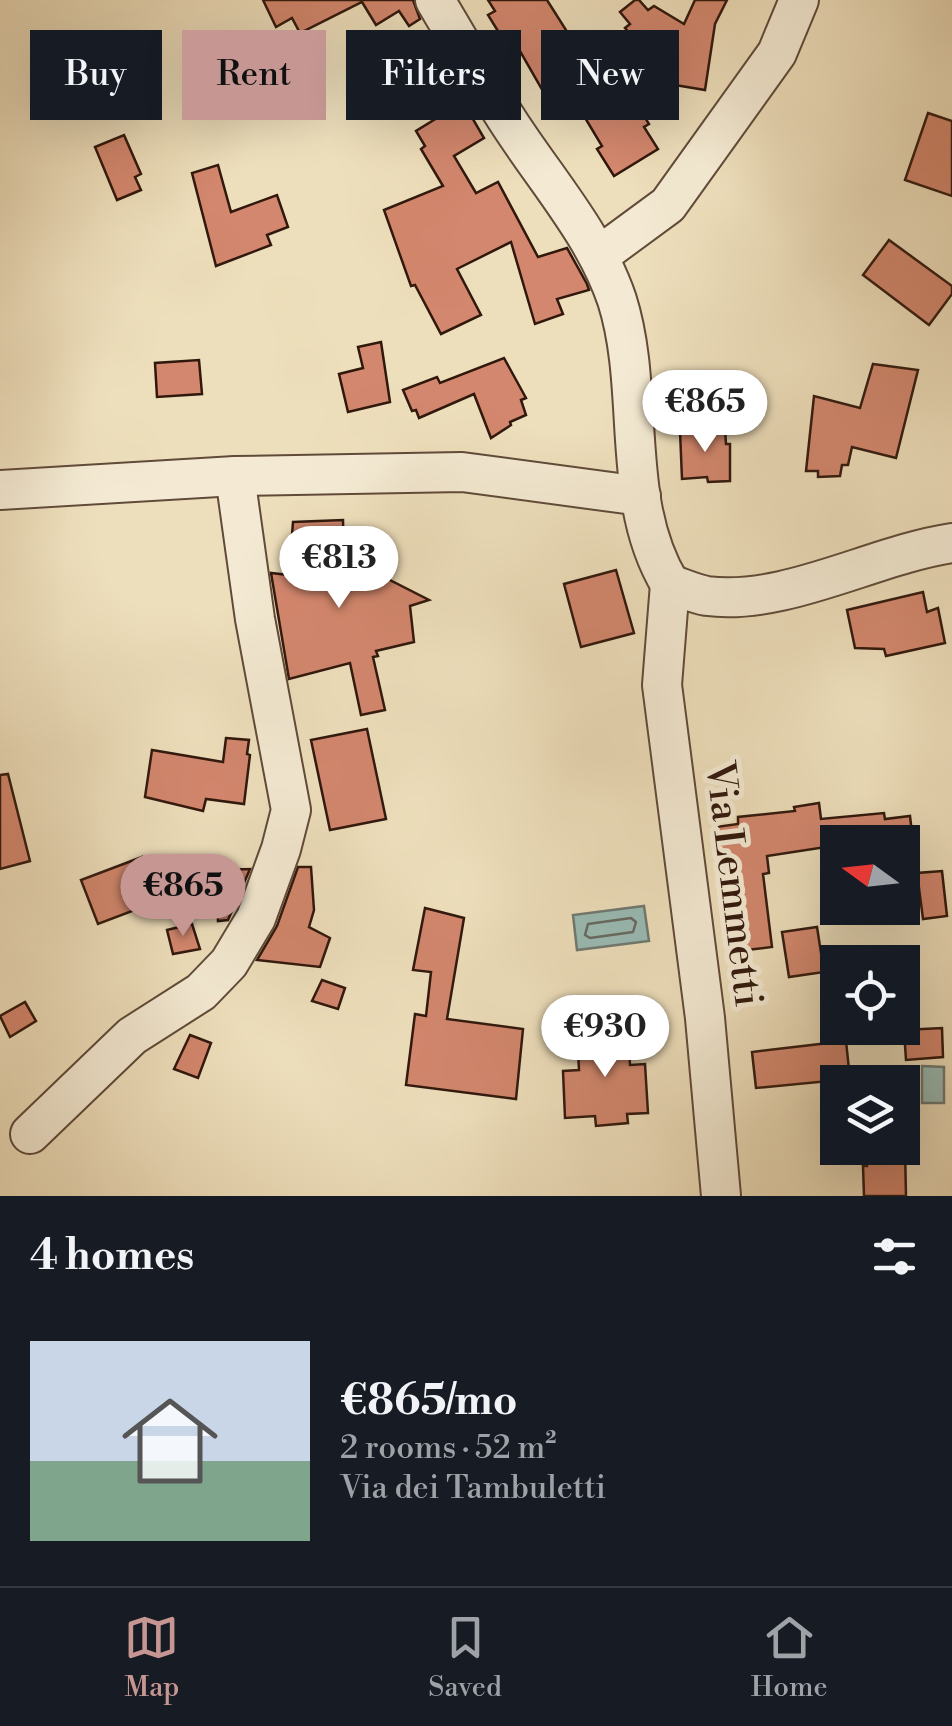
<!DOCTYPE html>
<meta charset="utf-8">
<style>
body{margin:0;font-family:"Libre Bodoni",serif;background:#20242c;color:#f1f3f6;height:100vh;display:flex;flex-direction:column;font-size:38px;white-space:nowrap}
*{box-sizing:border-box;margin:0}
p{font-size:32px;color:#9ea1a6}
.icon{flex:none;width:55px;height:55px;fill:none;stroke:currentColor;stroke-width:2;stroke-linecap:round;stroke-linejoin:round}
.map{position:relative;height:1196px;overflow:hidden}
.sheet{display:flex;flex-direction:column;background:#171b24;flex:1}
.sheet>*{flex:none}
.guide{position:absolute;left:30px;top:30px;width:892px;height:90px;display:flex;gap:20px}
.needle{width:65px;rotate:285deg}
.tools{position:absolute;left:820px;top:825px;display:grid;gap:20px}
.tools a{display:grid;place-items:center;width:100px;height:100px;border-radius:0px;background:#171b24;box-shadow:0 10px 40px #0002;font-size:50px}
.price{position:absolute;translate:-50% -85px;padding:0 22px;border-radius:35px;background:#fff;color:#222;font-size:32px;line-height:65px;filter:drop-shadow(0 2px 5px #0008)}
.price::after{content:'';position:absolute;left:50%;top:60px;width:30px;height:22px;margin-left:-15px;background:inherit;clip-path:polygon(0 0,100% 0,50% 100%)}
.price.active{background:#c59692;color:#111}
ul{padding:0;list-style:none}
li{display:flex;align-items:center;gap:30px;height:250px;padding:0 30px}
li+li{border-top:2px solid #363941}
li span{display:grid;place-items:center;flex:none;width:280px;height:200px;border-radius:0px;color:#555}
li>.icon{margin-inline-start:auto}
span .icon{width:120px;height:120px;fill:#fffc;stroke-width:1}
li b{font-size:42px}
h2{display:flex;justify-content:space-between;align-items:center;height:120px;padding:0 30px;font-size:42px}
.pill{padding:0 35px;border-radius:0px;background:#171b24;box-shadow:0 10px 40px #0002;font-size:35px;line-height:90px}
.pill.active{background:#c59692;color:#111}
.tabs{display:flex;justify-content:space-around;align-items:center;height:140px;border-top:2px solid #363941;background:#171b24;font-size:28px;color:#9ea1a6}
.tabs a{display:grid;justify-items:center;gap:5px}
.tabs .active{color:#c59692}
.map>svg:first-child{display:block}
.water{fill:#9abcb6;stroke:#707a72;stroke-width:2.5}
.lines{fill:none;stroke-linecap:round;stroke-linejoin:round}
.shore{stroke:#666a62;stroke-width:2.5}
.building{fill:#d3876e;stroke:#31180d;stroke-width:2.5}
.minor-casing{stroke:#604a39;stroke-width:42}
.minor{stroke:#f4ead3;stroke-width:38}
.labels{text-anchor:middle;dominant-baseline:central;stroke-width:10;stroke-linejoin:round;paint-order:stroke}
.street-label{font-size:40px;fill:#31180d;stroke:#f4ead3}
</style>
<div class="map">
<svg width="952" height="1196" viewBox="0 0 952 1196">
<rect width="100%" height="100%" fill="#eedfbc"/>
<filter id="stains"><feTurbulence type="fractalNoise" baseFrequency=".002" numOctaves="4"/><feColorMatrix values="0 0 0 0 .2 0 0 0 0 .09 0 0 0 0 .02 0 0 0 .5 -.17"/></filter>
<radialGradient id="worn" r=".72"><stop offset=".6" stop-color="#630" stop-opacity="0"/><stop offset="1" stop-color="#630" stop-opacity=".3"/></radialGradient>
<!-- water -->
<g class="water">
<polygon points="644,906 649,941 577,950 573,915"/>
<polygon points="922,1066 944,1067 944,1103 922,1103"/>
</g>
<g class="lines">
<!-- shore -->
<polygon class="shore" points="631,918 636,922 633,932 590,938 585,935 588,924"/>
</g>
<!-- building -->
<g class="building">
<polygon points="263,0 413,0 420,19 409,26 399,11 376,25 362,2 300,33 292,18 276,27"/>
<polygon points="488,0 547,0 585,60 583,68 604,106 629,91 649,124 644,127 658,149 614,176 597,149 602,146 575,101 555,112 509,32 501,36 488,15 495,11"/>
<polygon points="635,0 639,0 648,10 654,6 684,24 695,0 727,0 715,24 705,90 645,80 650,57 625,28 630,24 620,12"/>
<polygon points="95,34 114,76 73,96 53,53"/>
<polygon points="463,102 484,138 454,156 476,193 498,182 538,257 567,248 587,284 589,290 557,299 563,314 535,324 511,242 457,269 481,315 441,334 415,285 411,286 384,210 443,186 421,149 425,146 416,131"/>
<polygon points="928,113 952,121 952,196 905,180"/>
<polygon points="124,135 141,174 135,177 141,190 117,200 95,147"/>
<polygon points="218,165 231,212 277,195 288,227 267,235 271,245 216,266 192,173"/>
<polygon points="889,240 952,286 952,294 929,325 863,275"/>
<polygon points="381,342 390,402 348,412 339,374 363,368 358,347"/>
<polygon points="504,358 526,398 521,400 526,415 510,422 511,425 491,438 474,394 419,418 416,410 412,411 403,390 437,377 440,383"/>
<polygon points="199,360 202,394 157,397 155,363"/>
<polygon points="873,364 918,370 896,458 852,447 848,465 842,465 840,476 818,477 818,471 806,471 814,396 860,408"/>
<polygon points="725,429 726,444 730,444 730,481 708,482 707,477 682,479 680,431"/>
<polygon points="343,520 344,567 370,570 429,600 410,606 414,642 376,651 378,656 373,657 385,710 361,715 350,663 289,679 271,573 289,575 293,522"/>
<polygon points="616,570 634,633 581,647 564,584"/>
<polygon points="923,592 927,612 938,608 945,643 886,656 884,649 855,648 847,610"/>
<polygon points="367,729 386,819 330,830 311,740"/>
<polygon points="226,738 249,740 247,754 250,755 244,804 206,799 203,811 145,797 152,750 223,762"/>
<polygon points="8,774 30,861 0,869 0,775"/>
<polygon points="819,803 821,819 884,813 885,819 910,816 913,842 825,842 826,847 767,856 769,873 763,874 772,947 729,952 716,827 738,824 738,817 795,811 794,807"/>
<polygon points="142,857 144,865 159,860 167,880 134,891 140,908 98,924 81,880"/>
<polygon points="298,867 311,867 314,910 309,927 330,938 320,967 257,960 277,926"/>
<polygon points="250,869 228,920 218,921 216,870"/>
<polygon points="942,871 947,916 923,919 917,873"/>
<polygon points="425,908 464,918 447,1019 523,1029 516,1099 406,1085 415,1014 426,1016 431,972 413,970"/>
<polygon points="192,924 200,949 173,954 167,930"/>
<polygon points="817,927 824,972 789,977 782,932"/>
<polygon points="322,980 345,988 338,1009 312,1001"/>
<polygon points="25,1002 36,1021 10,1037 0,1016"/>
<polygon points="628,1028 630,1065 645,1064 648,1113 627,1114 628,1123 596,1126 595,1116 565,1118 563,1071 579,1070 577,1032"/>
<polygon points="942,1028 943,1057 906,1060 904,1030"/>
<polygon points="190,1035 211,1043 198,1078 174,1069"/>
<polygon points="846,1041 850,1079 756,1088 752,1052"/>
<polygon points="867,1148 905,1148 906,1196 864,1196 863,1166 867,1166"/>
</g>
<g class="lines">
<defs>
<g id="minor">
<path d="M435,0C458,39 481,79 506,118C544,178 594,232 617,300C646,391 619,500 670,584"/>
<polyline points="600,255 668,205 777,53 799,0"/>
<polyline points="0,490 235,476 462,472 641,496"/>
<polyline points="670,584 662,685 705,1018 721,1196"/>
<path d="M670,584C682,588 695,594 707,596C786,606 873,555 952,543"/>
<polyline points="30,1134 132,1036 201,992 229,963 256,918 281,849 291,810 255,619 235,476"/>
</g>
</defs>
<!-- minor casing -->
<use href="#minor" class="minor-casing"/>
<!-- minor -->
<use href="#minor" class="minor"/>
</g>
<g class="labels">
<!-- street labels -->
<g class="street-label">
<text transform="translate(733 884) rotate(83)">Via Lemmetti</text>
</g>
</g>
<rect width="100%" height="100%" filter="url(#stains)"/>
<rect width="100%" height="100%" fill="url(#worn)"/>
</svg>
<div class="tools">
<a><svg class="needle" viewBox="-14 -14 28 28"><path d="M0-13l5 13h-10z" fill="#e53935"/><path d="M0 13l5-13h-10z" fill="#9ea1a6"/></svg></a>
<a><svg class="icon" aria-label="locate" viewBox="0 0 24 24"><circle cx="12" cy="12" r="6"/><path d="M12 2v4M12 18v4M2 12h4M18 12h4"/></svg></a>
<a><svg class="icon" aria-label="layers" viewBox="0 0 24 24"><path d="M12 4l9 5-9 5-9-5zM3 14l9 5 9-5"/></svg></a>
</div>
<b class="price" style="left:705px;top:455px">€865</b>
<b class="price" style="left:339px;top:611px">€813</b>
<b class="price active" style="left:183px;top:939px">€865</b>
<b class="price" style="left:605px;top:1080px">€930</b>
<div class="guide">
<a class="pill">Buy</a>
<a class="pill active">Rent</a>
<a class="pill">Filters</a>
<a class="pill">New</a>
</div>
</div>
<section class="sheet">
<h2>4 homes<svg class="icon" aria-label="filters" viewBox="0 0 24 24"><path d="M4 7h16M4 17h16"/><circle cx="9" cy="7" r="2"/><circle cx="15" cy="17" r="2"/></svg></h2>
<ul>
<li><span style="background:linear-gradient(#c9d6e8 60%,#7fa58c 0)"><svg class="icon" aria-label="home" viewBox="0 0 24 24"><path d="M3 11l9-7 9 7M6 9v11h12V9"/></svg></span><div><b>€865/mo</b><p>2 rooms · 52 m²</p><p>Via dei Tambuletti</p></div></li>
</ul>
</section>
<nav class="tabs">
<a class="active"><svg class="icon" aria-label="map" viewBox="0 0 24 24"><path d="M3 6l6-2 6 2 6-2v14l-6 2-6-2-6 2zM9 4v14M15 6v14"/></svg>Map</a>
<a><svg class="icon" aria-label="saved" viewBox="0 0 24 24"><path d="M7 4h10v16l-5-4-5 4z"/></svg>Saved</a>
<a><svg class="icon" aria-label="home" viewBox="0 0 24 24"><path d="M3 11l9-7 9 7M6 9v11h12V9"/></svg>Home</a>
</nav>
